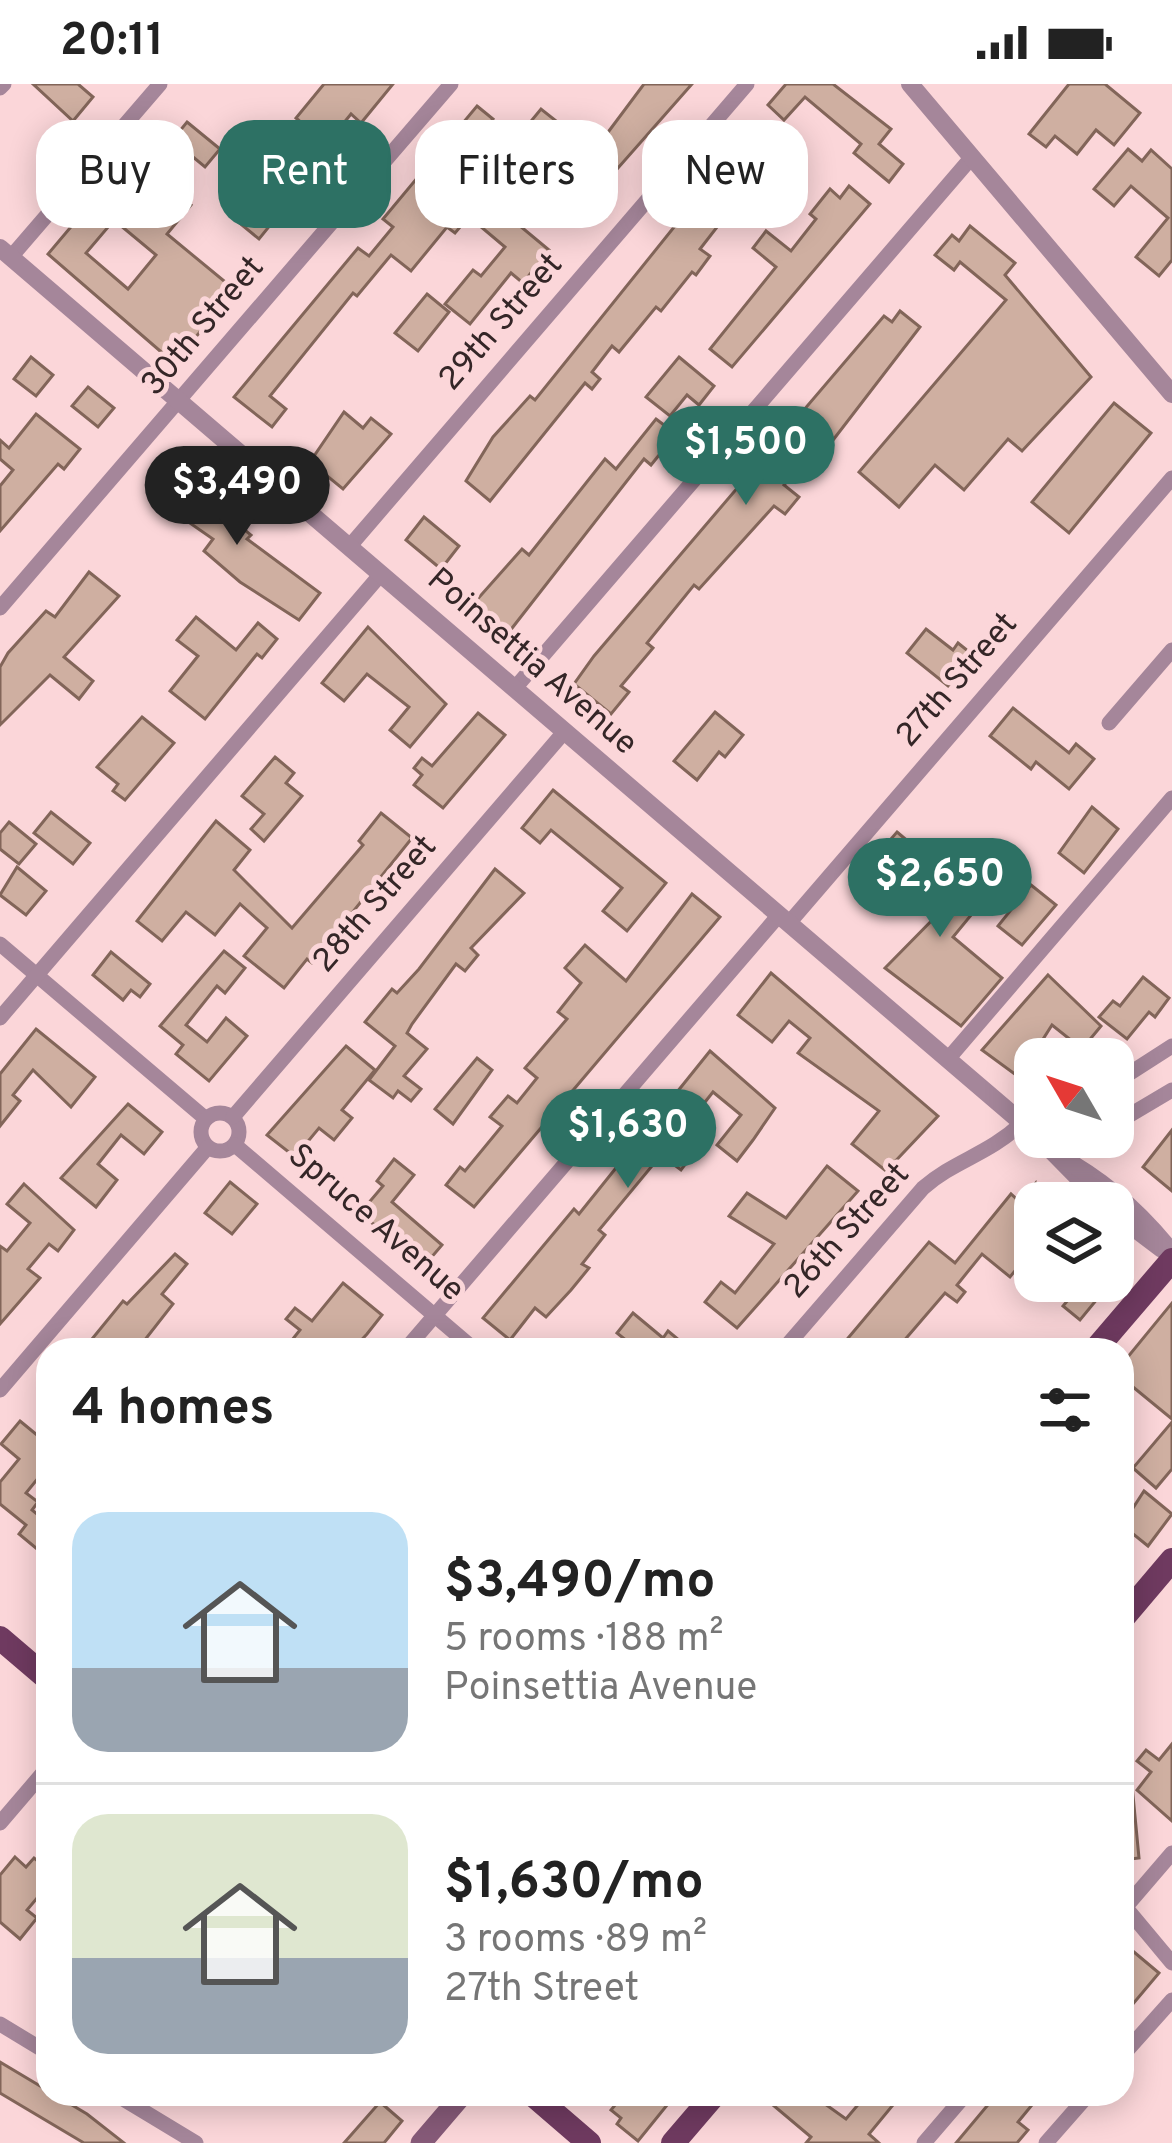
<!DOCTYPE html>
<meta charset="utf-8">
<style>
body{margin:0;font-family:Overpass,sans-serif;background:#f2f2f2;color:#222;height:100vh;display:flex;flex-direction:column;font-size:45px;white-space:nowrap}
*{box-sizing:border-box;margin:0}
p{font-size:39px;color:#767676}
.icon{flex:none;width:66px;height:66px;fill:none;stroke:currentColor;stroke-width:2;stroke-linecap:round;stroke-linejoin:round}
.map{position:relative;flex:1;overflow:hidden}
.drawer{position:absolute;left:36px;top:1254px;width:1098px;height:768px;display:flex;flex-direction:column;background:#fff;border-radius:36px;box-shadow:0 6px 30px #0003}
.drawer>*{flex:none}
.hud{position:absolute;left:36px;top:36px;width:1101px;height:108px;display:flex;gap:24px}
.needle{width:78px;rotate:309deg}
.buttons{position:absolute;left:1014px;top:954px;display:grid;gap:24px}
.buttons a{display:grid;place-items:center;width:120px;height:120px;border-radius:24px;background:#fff;box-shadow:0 6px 30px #0003;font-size:60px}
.price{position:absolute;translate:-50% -102px;padding:0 27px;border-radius:42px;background:#2d7164;color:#fff;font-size:39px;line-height:78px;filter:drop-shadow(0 3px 6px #0008)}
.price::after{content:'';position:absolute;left:50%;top:72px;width:36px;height:27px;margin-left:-18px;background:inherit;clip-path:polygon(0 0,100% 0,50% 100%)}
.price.on{background:#222;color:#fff}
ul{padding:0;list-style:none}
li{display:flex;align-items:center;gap:36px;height:300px;padding:0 36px}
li+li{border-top:3px solid #e0e0e0}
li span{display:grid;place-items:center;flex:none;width:336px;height:240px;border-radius:36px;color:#555}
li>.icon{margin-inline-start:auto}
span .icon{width:144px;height:144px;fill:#fffc;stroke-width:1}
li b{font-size:51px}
h2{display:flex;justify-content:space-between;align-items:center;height:144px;padding:0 36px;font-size:51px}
.tag{padding:0 42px;border-radius:36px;background:#fff;box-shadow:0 6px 30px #0003;font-size:42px;line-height:108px}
.tag.on{background:#2d7164;color:#fff}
.status{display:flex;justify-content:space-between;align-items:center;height:84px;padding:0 60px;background:#fff;direction:ltr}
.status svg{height:33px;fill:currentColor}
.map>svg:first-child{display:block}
.building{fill:#cfafa1;stroke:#826559;stroke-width:3;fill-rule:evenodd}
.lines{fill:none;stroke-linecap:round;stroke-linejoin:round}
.minor{stroke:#a5869a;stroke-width:15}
.tertiary{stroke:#a5869a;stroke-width:18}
.secondary{stroke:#865a78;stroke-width:21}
.primary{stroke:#6f3a60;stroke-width:24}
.labels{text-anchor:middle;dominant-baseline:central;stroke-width:10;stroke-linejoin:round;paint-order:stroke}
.street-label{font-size:33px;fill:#342627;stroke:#fbd6d9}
</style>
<div class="status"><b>20:11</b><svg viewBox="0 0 49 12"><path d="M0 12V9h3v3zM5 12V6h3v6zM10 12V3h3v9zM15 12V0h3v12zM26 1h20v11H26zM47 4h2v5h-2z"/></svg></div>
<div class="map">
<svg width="1172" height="2059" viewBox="0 0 1172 2059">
<rect width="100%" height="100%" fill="#fbd6d9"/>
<!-- building -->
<g class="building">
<polygon points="33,0 78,0 93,13 73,37"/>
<polygon points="324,0 393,0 361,39 351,30 317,72 323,76 259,155 231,132 245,115 235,107 256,80 246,72 255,61 274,76 303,40 296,34"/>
<polygon points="644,0 692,0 596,109 539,61 526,77 509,64 541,25 594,67"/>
<polygon points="786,0 833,0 891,45 879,60 903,80 889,98 854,69 861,60 805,13 784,36 768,21"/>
<polygon points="1069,0 1105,0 1140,29 1114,61 1096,46 1077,70 1055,52 1046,63 1029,50"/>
<polygon points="477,22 493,35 474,59 488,71 479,83 471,77 449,103 466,117 458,127 467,135 455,149 447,143 411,187 391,171 357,212 353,209 270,312 286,325 272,343 234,313 358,164 369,172 393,143 383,135"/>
<path d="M187,38L220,65L205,83L187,68L163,98L191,121L167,150L235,206L174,279L48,170L108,99L117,107L148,69L157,75ZM114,136L156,171L128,205L86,169Z"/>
<polygon points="766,64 803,94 788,113 769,98 741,133 731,125 700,165 710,172 696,191 692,188 661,227 656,223 619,268 612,262 592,288 600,295 592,305 585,299 490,417 466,397 493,353 530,312 535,316 691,122 725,86 738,98"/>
<polygon points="1128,65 1142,77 1151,66 1172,85 1172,176 1159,192 1136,173 1168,134 1131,102 1114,122 1094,105"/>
<polygon points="849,102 870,120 732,283 710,265 776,183 753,164 766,147 791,167 816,135 810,130 830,105 840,114"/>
<polygon points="501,116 513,126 508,132 549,166 523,199 511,189 470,240 445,220 473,186 481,192 505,163 480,142"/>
<polygon points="970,142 1015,179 1005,191 1091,293 1022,367 1008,355 964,406 935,381 899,423 859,388 1006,216 960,178 954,186 935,171 952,151 959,157"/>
<polygon points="427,210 449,228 418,267 395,249"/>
<polygon points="900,227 920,243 820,373 812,366 784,401 799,413 785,430 774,422 699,505 694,501 647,559 653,564 621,602 629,608 611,630 574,600 594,572 884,232 892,238"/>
<polygon points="31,273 53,291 36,312 14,295"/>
<polygon points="679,273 714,302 699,321 687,311 670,332 646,313"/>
<polygon points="88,303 114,324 98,343 72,322"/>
<polygon points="1114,319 1151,349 1069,449 1032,418"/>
<polygon points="344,328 363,344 371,334 391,350 343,405 310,378"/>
<polygon points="36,330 80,365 64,385 58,380 0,447 0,402 13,386 0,375 0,356 9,364"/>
<polygon points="656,335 676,350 651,381 644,375 509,548 474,519 522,465 529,471 605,375 616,385"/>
<polygon points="172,386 251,451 247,455 320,509 299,536 240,498 204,467 213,455 151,412"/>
<polygon points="424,433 459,462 441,485 406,456"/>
<polygon points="89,488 119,512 64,573 93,597 79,615 50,591 0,641 0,583 8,569 46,527 55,533"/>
<polygon points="196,533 236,566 258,539 277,555 262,574 257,570 205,635 170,607 198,572 177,556"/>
<polygon points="368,543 446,620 410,663 390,646 409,623 367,590 344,617 322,599"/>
<polygon points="926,545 953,566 958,559 973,571 948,602 907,569"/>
<polygon points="1013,624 1069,669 1076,660 1094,675 1069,705 1036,678 1031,685 990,652"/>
<polygon points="715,628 743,651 725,673 719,668 697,696 674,677"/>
<polygon points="478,629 505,651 443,724 414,701 422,691 414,684 422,674 432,682"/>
<polygon points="142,633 174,659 125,716 113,707 118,700 97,683"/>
<polygon points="275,673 294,689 286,699 302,712 264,757 251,745 264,730 242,712"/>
<polygon points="553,706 666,799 627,847 603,827 622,804 551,746 540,759 522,744"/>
<polygon points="1092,723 1118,745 1084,789 1059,769"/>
<polygon points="51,728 90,759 73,780 34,749"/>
<polygon points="381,729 412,754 312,879 307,875 284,904 244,872 267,844 240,820 215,851 186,828 162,857 137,837 216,737 250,766 234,786 292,844 363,761 359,757"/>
<polygon points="9,738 36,760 19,780 0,765 0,749"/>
<polygon points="897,748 981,819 953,853 1002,894 961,942 885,884 943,825 878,770"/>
<polygon points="17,783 46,807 26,831 0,811"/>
<polygon points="495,785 524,809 471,864 478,871 465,887 456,880 412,940 407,949 427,965 404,992 421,1005 411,1017 398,1007 393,1014 369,996 395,962 365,938 392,905 397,909 419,885"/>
<polygon points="1031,801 1056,821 1022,861 998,842"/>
<polygon points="692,810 720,833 474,1123 446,1101 460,1083 465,1087 502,1042 490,1033 508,1012 517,1019 537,994 525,984 567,935 558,928 581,899 565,884 585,861 626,897"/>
<polygon points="224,867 245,884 225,909 217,902 186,941 207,958 226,934 247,952 209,997 176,970 183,961 160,942"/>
<polygon points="111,868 150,900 140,913 131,906 123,916 93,891"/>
<polygon points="771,889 938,1032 886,1087 852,1060 879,1027 798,969 810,954 789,937 772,958 738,931"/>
<polygon points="1048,891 1101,942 1082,965 1052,941 1019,993 982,966"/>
<polygon points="1143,893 1169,914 1155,933 1149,928 1127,955 1099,933 1113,917 1120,922"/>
<polygon points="36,945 95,993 71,1023 33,986 13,1011 20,1017 0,1042 0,990"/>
<polygon points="346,962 375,986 342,1026 352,1034 334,1056 319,1044 295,1073 267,1051"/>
<polygon points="710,967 775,1024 753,1056 737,1077 717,1061 741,1031 713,1008 682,1047 693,1056 683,1068 690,1074 681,1086 661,1071 599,1146 605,1151 582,1180 589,1184 571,1206 546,1233 535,1224 510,1256 483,1234 574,1125 579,1130"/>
<polygon points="477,974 492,986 453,1040 435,1025"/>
<polygon points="128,1020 162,1048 144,1070 121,1051 98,1080 117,1096 96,1123 61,1094"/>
<polygon points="1172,1046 1172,1107 1143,1083"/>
<polygon points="394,1075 414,1091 392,1118 442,1161 424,1182 360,1129 383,1102 377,1097"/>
<polygon points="827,1082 858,1107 737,1244 705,1218 721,1198 735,1209 774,1160 729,1132 747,1109 786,1134"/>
<polygon points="230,1098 257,1120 232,1150 205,1129"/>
<polygon points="24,1100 74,1146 58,1167 49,1160 28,1185 40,1194 0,1240 0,1162 7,1167 30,1139 7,1120"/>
<polygon points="1035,1100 1035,1162 1010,1193 982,1170 957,1201 965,1208 957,1218 945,1209 896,1266 838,1266 929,1158 955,1179 1011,1110 1020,1118"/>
<polygon points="175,1170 187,1180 162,1210 173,1220 137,1266 83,1266 123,1217 127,1220"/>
<polygon points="1084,1197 1112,1197 1080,1236 1063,1222"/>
<polygon points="343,1199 382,1231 367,1250 352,1266 284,1266 300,1246 286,1235 295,1224 312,1237"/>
<polygon points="1172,1219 1172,1335 1122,1294 1122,1280"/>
<polygon points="633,1229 663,1254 668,1247 691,1266 638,1266 617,1249"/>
<polygon points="20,1337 48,1360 48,1382 26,1409 38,1418 32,1426 48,1439 48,1474 19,1450 26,1441 0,1420 0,1398 19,1375 1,1360"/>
<polygon points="1172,1338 1172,1385 1156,1404 1133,1384"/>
<polygon points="1144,1407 1172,1430 1148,1462 1122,1441"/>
<polygon points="1172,1660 1172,1737 1137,1706 1151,1688 1137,1677 1146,1666 1159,1676"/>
<polygon points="1132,1701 1139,1774 1122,1776 1122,1702"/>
<polygon points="15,1773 26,1783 34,1774 48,1785 48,1801 27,1826 37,1834 20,1855 0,1838 0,1791"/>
<polygon points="1122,1858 1159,1889 1122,1933"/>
<polygon points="0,1978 87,2030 124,2059 84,2059 0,2009"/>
<polygon points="624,2010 676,2010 638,2057 617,2040 621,2034 611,2026"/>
<polygon points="760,2010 811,2010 846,2035 867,2010 902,2010 869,2050 879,2059 806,2059 811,2053"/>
<polygon points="997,2010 1041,2010 1018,2038 1028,2046 1017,2059 956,2059"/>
<polygon points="380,2018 402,2037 384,2059 344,2059"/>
</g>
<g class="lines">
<!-- minor -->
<g class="minor">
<polyline points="0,4 4,0"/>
<polyline points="11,173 160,0"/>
<polyline points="349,463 747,0"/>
<polyline points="0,524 451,0"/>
<polyline points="515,604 972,73"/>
<polyline points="1109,639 1172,566"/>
<polyline points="789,839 1172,394"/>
<polyline points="0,860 206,1035"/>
<polyline points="0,934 381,490"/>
<polyline points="948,975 1172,714"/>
<polyline points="1113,1000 1172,962"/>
<circle cx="220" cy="1048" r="19"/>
<polyline points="233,1033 565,647"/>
<polyline points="1113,1041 1172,1006"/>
<polyline points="235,1061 475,1266"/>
<polyline points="1058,1072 1093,1053"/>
<polyline points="405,1266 779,831"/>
<path d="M783,1266L923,1104C955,1076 988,1071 1022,1039"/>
<polyline points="0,1306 208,1063"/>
<polyline points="0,1739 48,1683"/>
<polyline points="1122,1819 1172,1879"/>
<polyline points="1123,1826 1172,1769"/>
<polyline points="0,1940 48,1969"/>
<polyline points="1122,1972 1172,1916"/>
<polyline points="115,2010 196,2059"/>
<polyline points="924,2059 966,2010"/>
<polyline points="1046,2059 1089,2010"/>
</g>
<!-- tertiary -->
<g class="tertiary">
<polyline points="910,0 1172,310"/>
<polyline points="0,164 1035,1050"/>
<polyline points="1038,1053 1103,1119"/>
<path d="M1058,1072C1103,1096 1140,1128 1172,1169"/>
<polyline points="1113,1128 1162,1165"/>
</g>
<!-- secondary -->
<polyline class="secondary" points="421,2059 463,2010"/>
<!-- primary -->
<g class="primary">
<polyline points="1095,1266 1172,1176"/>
<polyline points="1122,1535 1172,1476"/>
<polyline points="0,1554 48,1595"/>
<polyline points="532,2010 589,2059"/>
<polyline points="673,2059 715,2010"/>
</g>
</g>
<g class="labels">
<!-- street labels -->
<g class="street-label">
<text transform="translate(502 239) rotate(-49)">29th Street</text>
<text transform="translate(204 243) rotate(-50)">30th Street</text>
<text transform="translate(531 579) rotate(41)">Poinsettia Avenue</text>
<text transform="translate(958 597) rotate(-49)">27th Street</text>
<text transform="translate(376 821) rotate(-49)">28th Street</text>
<text transform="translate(375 1140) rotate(41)">Spruce Avenue</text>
<text transform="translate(848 1148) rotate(-48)">26th Street</text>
</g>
</g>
</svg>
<div class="buttons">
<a><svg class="needle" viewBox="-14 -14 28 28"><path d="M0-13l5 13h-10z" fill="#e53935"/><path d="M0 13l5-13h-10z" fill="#767676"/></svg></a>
<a><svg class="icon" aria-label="layers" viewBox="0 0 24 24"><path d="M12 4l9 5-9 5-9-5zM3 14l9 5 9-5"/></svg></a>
</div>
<b class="price" style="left:746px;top:424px">$1,500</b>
<b class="price on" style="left:237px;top:464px">$3,490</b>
<b class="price" style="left:940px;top:856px">$2,650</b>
<b class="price" style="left:628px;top:1107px">$1,630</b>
<div class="hud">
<a class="tag">Buy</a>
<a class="tag on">Rent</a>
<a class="tag">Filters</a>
<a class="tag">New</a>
</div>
<section class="drawer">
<h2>4 homes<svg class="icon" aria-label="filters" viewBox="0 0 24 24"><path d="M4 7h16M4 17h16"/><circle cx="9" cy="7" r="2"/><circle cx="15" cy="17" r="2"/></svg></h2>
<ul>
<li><span style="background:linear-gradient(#bfe0f5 65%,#9aa5b1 0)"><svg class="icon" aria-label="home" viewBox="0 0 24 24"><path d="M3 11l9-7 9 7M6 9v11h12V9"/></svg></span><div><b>$3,490/mo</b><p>5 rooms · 188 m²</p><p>Poinsettia Avenue</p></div></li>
<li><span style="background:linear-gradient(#dfe7d0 60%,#9aa5b1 0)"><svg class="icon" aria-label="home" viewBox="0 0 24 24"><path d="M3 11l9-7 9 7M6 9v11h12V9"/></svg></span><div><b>$1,630/mo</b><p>3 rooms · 89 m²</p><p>27th Street</p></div></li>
</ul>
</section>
</div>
